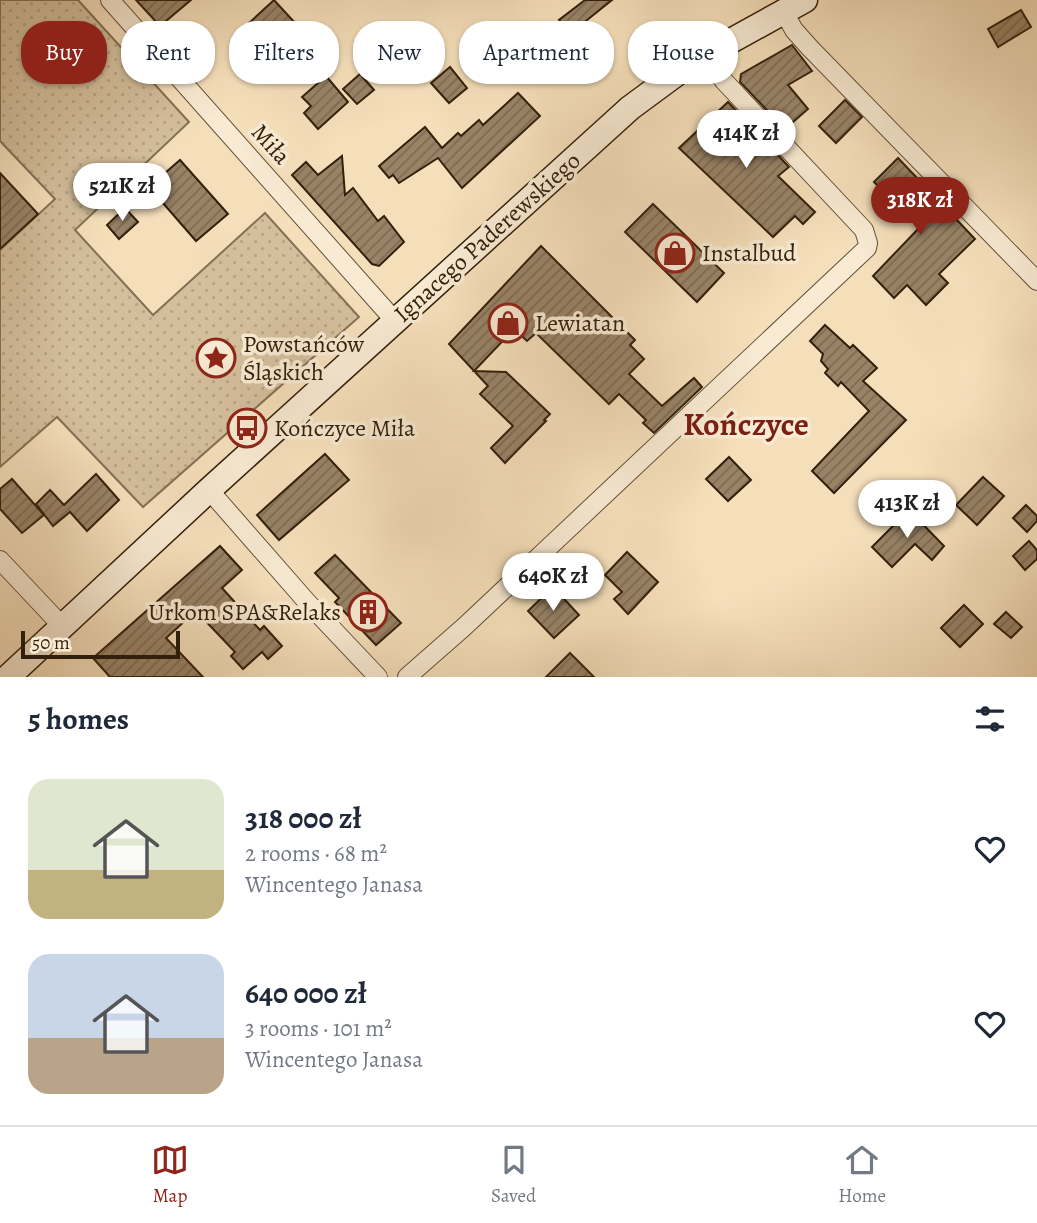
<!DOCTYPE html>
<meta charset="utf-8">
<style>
body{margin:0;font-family:Alegreya,serif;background:#f6f6f7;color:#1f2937;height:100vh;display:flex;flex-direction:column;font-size:26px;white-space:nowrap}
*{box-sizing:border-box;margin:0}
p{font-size:23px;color:#747a83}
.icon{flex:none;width:38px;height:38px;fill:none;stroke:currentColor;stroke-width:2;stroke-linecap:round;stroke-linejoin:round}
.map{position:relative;height:677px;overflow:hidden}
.sheet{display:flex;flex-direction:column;background:#fff;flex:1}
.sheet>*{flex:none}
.hud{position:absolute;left:21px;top:21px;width:996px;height:63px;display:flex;gap:14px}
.scale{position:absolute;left:21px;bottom:18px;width:159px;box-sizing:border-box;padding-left:7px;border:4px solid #33200b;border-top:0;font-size:19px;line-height:24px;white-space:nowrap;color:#33200b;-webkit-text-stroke:5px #f8ead3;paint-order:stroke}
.price{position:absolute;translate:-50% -60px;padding:0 16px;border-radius:24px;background:#fff;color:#222;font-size:23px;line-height:46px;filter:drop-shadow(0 2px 4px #0008)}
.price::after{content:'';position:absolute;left:50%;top:42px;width:21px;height:16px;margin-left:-10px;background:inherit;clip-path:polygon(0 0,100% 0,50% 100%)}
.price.active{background:#8f2418;color:#fff}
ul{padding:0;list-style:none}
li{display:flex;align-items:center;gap:21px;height:175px;padding:0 28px}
li span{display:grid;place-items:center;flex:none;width:196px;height:140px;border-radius:21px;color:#555}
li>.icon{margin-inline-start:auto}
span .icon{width:84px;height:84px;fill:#fffc;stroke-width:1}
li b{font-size:30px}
h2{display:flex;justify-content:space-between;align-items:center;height:84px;padding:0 28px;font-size:30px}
.chip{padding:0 24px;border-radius:28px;background:#fff;box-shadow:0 2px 5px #0004;font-size:24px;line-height:63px}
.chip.active{background:#8f2418;color:#fff}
.menu{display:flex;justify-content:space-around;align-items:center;height:98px;border-top:2px solid #e0e1e3;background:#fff;font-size:19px;color:#747a83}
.menu a{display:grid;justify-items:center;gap:4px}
.menu .active{color:#8f2418}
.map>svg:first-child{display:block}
.park{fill:url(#park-dots);stroke:#847054;stroke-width:2}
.building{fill:url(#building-hatch);stroke:#33200b;stroke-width:2}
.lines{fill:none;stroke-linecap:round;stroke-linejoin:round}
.minor-casing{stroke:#645037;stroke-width:20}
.secondary-casing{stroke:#33200b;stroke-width:27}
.minor{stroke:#f8ead3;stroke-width:18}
.secondary{stroke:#f8ead3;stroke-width:24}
.labels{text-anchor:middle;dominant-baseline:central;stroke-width:7;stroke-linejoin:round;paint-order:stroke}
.street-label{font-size:24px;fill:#33200b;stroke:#f8ead3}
.poi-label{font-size:24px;fill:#33200b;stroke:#f8ead3;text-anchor:start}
.district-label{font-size:32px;font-weight:bold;fill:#7a1f14;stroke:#f8ead3}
</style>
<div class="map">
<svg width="1037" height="677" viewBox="0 0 1037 677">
<defs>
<pattern id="park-dots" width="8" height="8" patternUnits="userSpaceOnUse" patternTransform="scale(1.75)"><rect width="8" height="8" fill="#d4bf9d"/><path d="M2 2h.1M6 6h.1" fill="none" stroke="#b6a486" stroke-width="1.8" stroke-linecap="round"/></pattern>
<pattern id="building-hatch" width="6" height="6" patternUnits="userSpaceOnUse" patternTransform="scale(1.75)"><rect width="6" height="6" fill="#988367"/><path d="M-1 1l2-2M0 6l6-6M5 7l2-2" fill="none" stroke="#7d6b53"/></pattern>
</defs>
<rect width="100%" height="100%" fill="#f5dfbb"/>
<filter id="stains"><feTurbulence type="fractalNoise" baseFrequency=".00286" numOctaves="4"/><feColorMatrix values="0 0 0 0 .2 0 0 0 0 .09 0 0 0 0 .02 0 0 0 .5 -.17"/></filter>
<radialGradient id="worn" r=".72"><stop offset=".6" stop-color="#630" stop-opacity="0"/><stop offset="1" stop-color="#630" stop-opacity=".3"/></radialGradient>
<!-- park -->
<polygon class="park" points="0,0 78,0 189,122 75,230 153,315 265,213 359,317 143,507 57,417 0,467 0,250 55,199 0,141"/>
<!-- building -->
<g class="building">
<polygon points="136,0 191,0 160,26"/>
<polygon points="274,0 296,24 270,49 248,24"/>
<polygon points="585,0 612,0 571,33 559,20"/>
<polygon points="1021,10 1031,27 998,47 988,29"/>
<polygon points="792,45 812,71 788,85 808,109 785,129 740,82 741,74"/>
<polygon points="450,67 467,88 449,103 431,83"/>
<polygon points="360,74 374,90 357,104 343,89"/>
<polygon points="326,76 348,102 318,129 304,113 311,106 302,97"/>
<polygon points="518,93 540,116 462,188 438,158 399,183 393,175 389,178 379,166 425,127 442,148 458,133 461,136 479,120 483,125"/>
<polygon points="845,100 862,117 836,143 819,126"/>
<polygon points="728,102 789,167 778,176 815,212 803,224 795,216 773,237 679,148"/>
<polygon points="342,156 345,195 353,188 378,221 384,216 404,242 379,266 372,264 292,175 306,162 318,175"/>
<polygon points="898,158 975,239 939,274 948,283 926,305 907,285 894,298 873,276 919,228 874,182"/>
<polygon points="180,160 228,214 196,241 149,187"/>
<polygon points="0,173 38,214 0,249"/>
<polygon points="653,204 724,273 697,302 625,232"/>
<polygon points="125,208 138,222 119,239 107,225"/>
<polygon points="541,246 635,340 630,345 644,359 629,374 662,406 694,378 702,387 654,433 643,423 646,420 619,394 609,404 536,333 527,341 514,329 474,371 506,372 550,414 544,420 546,421 505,463 491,448 513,426 480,394 488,386 449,344"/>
<polygon points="825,325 850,348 853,345 877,368 863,381 906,420 834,493 812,471 869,411 841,382 838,386 825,373 828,369 821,361 823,354 810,341"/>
<polygon points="325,454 349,480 279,540 257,515"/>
<polygon points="729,457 751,480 728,501 706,479"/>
<polygon points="96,474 119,500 87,531 70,512 53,526 36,504 50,490 64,505"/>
<polygon points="983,477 1004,496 977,525 956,505"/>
<polygon points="12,479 44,515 22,533 0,509 0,489"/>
<polygon points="1026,505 1037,516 1037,521 1027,532 1013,518"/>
<polygon points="909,510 944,546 932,560 915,544 892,567 872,547"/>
<polygon points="1029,541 1037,550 1037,559 1025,570 1013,556"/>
<polygon points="220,546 242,570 222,588 260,630 264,626 282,646 268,659 262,652 243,669 231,656 235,652 196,611 166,638 203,677 110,677 93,658"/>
<polygon points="627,552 658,582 628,614 614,599 622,592 605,575"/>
<polygon points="335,555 401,623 376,645 335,602 339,598 315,573"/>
<polygon points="553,587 579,615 554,638 528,611"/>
<polygon points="964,605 983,624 960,647 941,628"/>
<polygon points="1006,612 1022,627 1011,638 994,624"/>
<polygon points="570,653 594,677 546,677"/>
</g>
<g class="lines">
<defs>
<g id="minor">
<polyline points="110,0 395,321"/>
<polyline points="784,12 794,30 810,48 1037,281"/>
<polyline points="209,490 307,602 378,677"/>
<polyline points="0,560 62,626"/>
<polyline points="407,677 464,627 867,248 868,243 864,230 724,81 705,55"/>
</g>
<polyline id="secondary" points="8,677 209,490 630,108 691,63 805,0"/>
</defs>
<!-- minor casing -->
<use href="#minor" class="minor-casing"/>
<!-- secondary casing -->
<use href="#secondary" class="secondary-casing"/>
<!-- minor -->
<use href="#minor" class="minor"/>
<!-- secondary -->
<use href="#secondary" class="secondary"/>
</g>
<!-- icons -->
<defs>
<symbol id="shop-ring" viewBox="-11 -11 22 22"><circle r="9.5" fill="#f8ead3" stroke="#8f2418" stroke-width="1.5"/><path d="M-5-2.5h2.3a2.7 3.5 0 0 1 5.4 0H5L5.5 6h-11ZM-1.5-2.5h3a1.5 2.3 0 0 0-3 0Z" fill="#8f2418"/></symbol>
<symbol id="sight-ring" viewBox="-11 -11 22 22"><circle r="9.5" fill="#f8ead3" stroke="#8f2418" stroke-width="1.5"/><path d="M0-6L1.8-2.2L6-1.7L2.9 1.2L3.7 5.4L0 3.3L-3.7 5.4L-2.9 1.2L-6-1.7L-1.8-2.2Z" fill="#8f2418"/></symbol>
<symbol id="bus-ring" viewBox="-11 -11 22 22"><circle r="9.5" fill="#f8ead3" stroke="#8f2418" stroke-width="1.5"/><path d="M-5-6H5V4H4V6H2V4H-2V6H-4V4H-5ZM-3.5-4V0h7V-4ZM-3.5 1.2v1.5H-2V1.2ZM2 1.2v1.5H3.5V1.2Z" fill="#8f2418"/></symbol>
<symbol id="building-ring" viewBox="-11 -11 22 22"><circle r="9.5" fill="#f8ead3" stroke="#8f2418" stroke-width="1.5"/><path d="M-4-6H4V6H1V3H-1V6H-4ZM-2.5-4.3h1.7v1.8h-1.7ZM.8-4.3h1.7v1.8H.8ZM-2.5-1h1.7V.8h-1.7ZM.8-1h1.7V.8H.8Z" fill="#8f2418"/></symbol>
</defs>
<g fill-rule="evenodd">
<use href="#shop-ring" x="653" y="231" width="44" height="44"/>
<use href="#shop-ring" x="486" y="301" width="44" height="44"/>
<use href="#sight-ring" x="194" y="336" width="44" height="44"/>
<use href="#bus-ring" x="225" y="406" width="44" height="44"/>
<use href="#building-ring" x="346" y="590" width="44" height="44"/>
</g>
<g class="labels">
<!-- street labels -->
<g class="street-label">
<text transform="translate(271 144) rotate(48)">Miła</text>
<text transform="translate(487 237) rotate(-42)">Ignacego Paderewskiego</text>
</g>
<!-- poi labels -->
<g class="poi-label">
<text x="702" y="253">Instalbud</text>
<text x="535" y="323">Lewiatan</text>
<text x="243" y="344">Powstańców<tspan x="243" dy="28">Śląskich</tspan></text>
<text x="274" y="428">Kończyce Miła</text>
<text x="341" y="612" text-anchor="end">Urkom SPA&amp;Relaks</text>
</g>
<!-- district labels -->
<g class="district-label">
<text x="746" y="424">Kończyce</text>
</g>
</g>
<rect width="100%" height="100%" filter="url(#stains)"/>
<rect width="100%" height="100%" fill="url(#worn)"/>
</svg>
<div class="scale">50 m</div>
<b class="price" style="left:746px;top:170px">414K zł</b>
<b class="price" style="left:122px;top:223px">521K zł</b>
<b class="price active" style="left:920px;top:237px">318K zł</b>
<b class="price" style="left:907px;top:540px">413K zł</b>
<b class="price" style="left:553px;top:613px">640K zł</b>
<div class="hud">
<a class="chip active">Buy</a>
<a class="chip">Rent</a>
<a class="chip">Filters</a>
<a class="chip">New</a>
<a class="chip">Apartment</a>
<a class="chip">House</a>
</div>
</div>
<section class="sheet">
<h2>5 homes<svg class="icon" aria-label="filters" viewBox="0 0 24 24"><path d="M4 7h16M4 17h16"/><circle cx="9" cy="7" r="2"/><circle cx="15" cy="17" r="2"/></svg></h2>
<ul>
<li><span style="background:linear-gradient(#dfe7d0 65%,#c2b280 0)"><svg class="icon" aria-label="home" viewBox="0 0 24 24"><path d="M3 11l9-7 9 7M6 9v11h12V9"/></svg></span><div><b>318 000 zł</b><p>2 rooms · 68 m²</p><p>Wincentego Janasa</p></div><svg class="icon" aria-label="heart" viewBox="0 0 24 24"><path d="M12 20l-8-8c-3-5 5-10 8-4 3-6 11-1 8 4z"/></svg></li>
<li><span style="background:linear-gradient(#c9d6e8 60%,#b9a48a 0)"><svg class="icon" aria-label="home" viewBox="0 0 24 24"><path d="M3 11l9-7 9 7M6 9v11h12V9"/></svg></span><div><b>640 000 zł</b><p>3 rooms · 101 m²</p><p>Wincentego Janasa</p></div><svg class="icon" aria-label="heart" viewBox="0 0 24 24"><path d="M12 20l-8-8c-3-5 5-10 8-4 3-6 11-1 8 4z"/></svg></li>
</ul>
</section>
<nav class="menu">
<a class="active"><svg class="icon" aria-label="map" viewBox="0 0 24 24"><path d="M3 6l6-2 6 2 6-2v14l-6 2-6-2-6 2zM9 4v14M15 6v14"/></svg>Map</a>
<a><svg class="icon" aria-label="saved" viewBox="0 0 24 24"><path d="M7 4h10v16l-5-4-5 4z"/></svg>Saved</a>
<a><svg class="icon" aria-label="home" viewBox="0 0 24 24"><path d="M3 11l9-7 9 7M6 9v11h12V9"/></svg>Home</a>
</nav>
